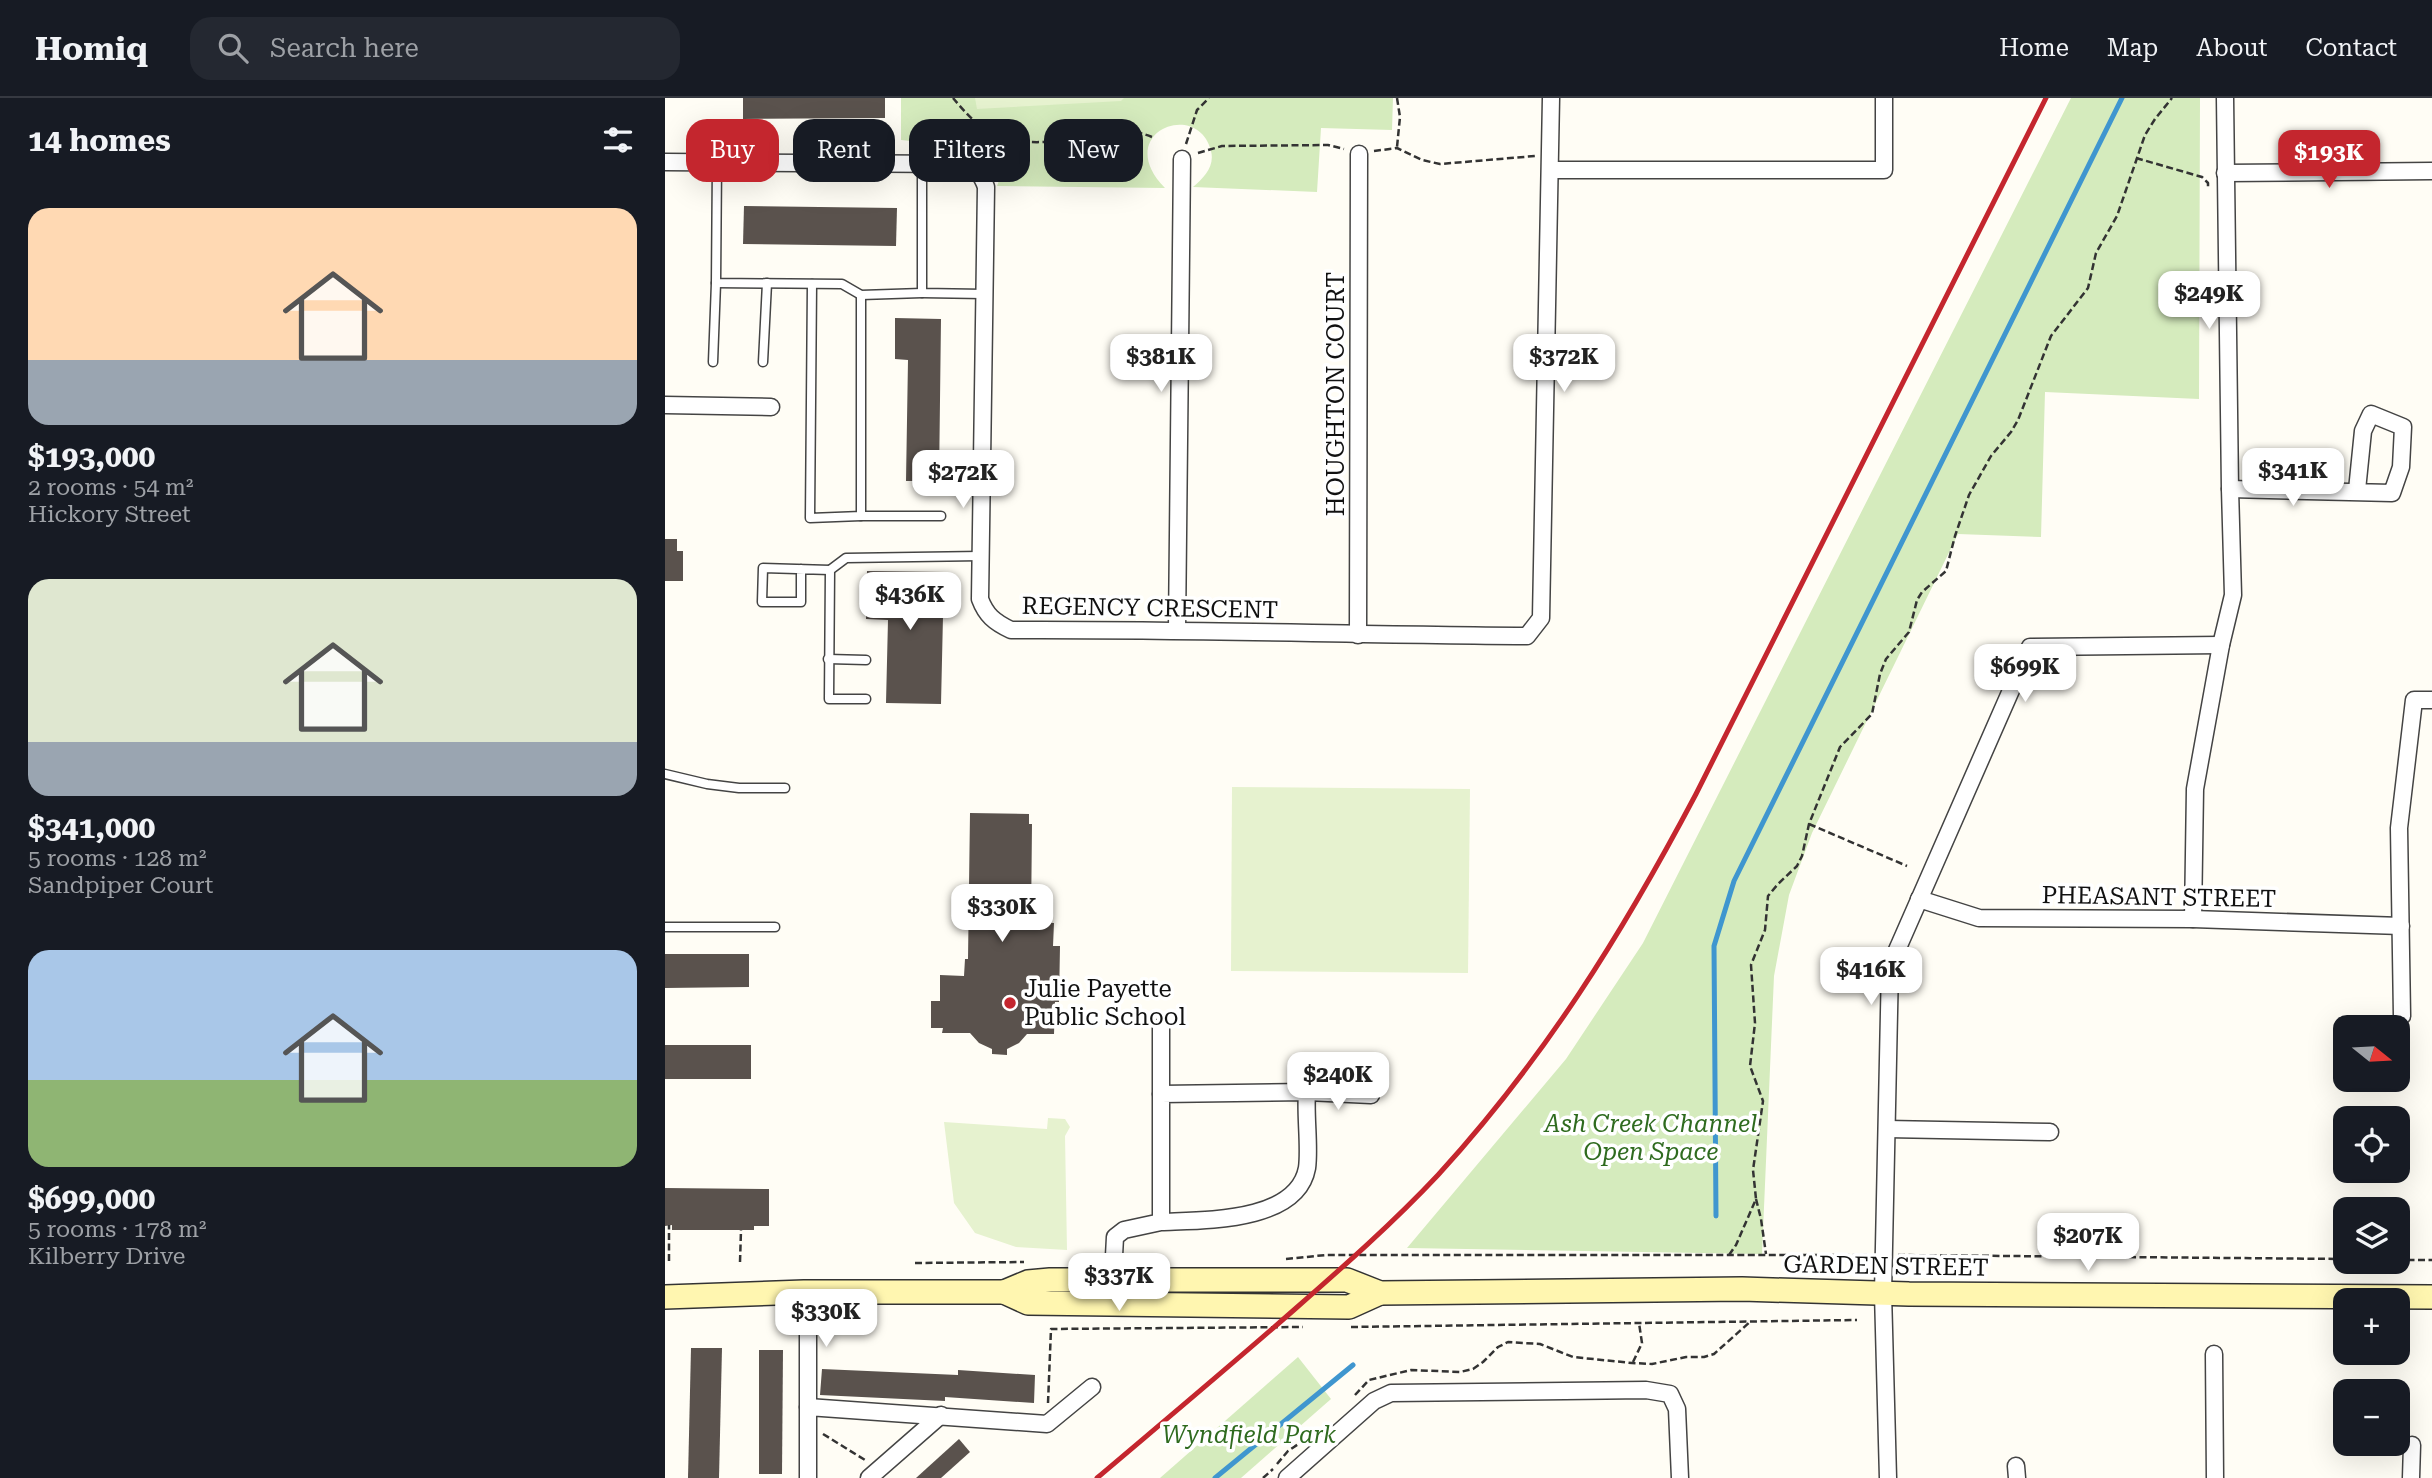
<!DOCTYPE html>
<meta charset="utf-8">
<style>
body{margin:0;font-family:"Roboto Serif",serif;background:#242831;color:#f1f3f6;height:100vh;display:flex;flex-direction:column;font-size:26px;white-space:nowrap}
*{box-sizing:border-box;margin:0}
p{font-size:23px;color:#9ea1a6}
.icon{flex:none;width:38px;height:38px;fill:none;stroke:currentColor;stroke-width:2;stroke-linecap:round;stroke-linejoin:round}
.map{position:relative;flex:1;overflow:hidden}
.details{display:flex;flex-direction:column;background:#171b24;width:665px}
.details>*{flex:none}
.top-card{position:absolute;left:21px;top:21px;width:665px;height:63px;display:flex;gap:14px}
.needle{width:46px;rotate:108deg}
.buttons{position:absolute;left:1668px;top:917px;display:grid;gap:14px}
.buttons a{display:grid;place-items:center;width:77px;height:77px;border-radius:14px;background:#171b24;box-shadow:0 7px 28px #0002;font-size:35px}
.price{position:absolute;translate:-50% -60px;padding:0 16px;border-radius:14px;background:#fff;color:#222;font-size:23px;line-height:46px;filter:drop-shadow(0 2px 4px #0008)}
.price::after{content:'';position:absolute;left:50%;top:42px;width:21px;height:16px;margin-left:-10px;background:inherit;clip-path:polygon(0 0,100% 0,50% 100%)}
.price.active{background:#c4262e;color:#fff}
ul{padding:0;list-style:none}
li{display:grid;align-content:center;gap:14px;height:371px;padding:0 28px}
li span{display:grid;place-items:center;height:217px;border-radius:21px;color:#555}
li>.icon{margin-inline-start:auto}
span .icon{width:126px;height:126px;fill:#fffc;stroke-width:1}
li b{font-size:30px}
h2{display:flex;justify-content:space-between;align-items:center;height:84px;padding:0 28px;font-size:30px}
.chip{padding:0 24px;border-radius:21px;background:#171b24;box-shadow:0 7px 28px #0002;font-size:24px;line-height:63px}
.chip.active{background:#c4262e;color:#fff}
header{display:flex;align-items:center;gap:42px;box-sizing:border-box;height:98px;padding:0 35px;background:#171b24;border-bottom:2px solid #363941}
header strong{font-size:33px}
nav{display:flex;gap:38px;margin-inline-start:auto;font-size:24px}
.search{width:490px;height:63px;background:#242831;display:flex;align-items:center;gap:18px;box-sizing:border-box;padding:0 24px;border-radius:21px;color:#9ea1a6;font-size:26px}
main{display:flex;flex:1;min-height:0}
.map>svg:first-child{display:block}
.green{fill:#d5ebbd}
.pitch{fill:#e6f2cf}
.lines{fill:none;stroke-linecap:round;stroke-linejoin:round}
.stream{stroke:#3f96cf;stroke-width:5}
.building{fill:#5a524d}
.lane-casing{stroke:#444;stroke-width:11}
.street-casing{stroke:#444;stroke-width:19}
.secondary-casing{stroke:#333;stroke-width:26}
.path{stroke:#333;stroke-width:2.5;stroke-dasharray:7 3.5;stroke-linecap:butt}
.lane{stroke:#fff;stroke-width:8}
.street{stroke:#fff;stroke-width:16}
.secondary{stroke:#fff6b0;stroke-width:23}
.rail{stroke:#c4262e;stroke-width:5}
.poi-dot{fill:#c4262e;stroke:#fff;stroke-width:2.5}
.labels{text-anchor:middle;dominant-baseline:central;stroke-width:7;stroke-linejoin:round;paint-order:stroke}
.street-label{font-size:24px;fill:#111;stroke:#fff}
.poi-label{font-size:24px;fill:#111;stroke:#fff;text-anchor:start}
.park-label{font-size:24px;font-style:italic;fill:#2f6b1f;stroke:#fff}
</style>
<header>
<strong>Homiq</strong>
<div class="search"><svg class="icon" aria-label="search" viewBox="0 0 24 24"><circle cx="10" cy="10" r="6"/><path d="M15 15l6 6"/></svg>Search here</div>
<nav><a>Home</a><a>Map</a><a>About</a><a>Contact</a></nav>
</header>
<main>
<section class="details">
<h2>14 homes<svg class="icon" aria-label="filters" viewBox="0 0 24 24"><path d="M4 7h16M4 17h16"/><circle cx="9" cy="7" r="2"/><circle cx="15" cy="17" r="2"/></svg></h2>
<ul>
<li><span style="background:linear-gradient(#ffd9b3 70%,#9aa5b1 0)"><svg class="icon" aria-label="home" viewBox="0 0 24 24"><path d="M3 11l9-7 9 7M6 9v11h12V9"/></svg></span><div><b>$193,000</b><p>2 rooms · 54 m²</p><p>Hickory Street</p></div></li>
<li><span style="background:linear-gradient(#dfe7d0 75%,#9aa5b1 0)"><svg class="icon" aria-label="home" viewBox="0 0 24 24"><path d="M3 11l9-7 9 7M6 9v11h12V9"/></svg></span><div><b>$341,000</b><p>5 rooms · 128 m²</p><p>Sandpiper Court</p></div></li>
<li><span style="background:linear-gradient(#a9c7e8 60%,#8fb573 0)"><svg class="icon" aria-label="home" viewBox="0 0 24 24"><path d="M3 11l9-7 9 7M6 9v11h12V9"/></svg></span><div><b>$699,000</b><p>5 rooms · 178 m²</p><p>Kilberry Drive</p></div></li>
</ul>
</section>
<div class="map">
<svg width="1767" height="1380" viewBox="0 0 1767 1380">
<rect width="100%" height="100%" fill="#fffdf5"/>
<!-- green -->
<g class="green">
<path d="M236,0H728L727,32L656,30L652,94L528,89C539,80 550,68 546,53C533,0 446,35 500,90L332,88L341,63L322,51L236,42Z"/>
<polygon points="1406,0 1535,0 1534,301 1380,294 1376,439 1293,436 1147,735 1124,797 1109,878 1097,1156 742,1150 901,961 978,845"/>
<polygon points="633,1259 666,1301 576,1380 495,1380"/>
</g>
<!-- pitch -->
<g class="pitch">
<polygon points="310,0 459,0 456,3 312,11"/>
<polygon points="567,689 805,691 803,875 566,873"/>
<polygon points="383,1020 400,1021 405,1029 400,1038 402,1152 351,1149 310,1135 289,1105 279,1024 382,1031"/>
</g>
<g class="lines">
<!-- stream -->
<g class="stream">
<polyline points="1051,1118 1049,848 1069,783 1457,0"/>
<polyline points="550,1380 688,1267"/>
</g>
</g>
<!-- building -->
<g class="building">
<polygon points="78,0 220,0 220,20 78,21"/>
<polygon points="79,108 232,110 231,148 78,146"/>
<polygon points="230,220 276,221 274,383 241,383 243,262 230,261"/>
<polygon points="0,441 12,441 12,453 18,453 18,483 0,483"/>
<polygon points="202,473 279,474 276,606 221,605 223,522 201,521"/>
<polygon points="305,715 364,716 364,726 367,726 366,824 389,825 388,848 395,848 394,904 390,904 389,936 362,936 354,945 342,951 342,957 327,956 327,951 314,945 305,935 277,935 278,930 266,930 266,903 275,903 275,877 299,878 300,861 303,861"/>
<polygon points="0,856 84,856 84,889 0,890"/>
<rect x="0" y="947" width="86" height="34"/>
<polygon points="0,1090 104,1091 104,1128 89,1128 89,1132 7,1132 7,1127 0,1128"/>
<polygon points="26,1250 57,1250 54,1380 23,1380"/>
<polygon points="94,1252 118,1252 117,1376 94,1376"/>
<polygon points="157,1271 293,1277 293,1272 370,1277 369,1305 280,1299 280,1303 155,1297"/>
<polygon points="294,1341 305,1354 276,1380 251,1380"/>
</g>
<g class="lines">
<defs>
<g id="lane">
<polyline points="52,65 51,185 177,186 196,197 257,195"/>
<polyline points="257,65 257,195 319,196"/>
<polyline points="147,186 145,420 196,418 196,197"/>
<polyline points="48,264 51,185"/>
<polyline points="98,264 102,185"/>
<polyline points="196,418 276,418"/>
<polyline points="136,471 136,504 97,504 98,470 165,472"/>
<polyline points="163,561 201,562"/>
<polyline points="201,601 164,601 165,472 181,460 316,458"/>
<polyline points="0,676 42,686 74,690 120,690"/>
<polyline points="0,829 110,829"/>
</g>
<g id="street">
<path d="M0,64L295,66C310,70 316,74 321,89L315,501C321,517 329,524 346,532C518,531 690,537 862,538L876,520L886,0"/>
<polyline points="886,72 1219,72 1219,0"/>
<polyline points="1560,75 1767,73"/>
<polyline points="0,307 106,309"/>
<polyline points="1565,391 1727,395 1736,369 1738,329 1706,316 1698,333 1692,392"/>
<polyline points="512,531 517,61"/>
<polyline points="693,537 694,56"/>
<polyline points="1254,801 1314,820 1528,821 1736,828"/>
<polyline points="1528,821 1530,691 1556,547 1568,497 1565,391 1560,0"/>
<polyline points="1737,918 1734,730 1749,602 1767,602"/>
<polyline points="496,929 496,996"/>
<polyline points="642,994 706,997"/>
<polyline points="1222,1031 1385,1034"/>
<path d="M453,1182L449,1158L450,1139L459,1132L496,1124V996L642,994C640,1016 645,1050 642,1070C632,1125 537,1122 496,1124"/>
<polyline points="1549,1256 1550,1380"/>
<polyline points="143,1309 143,1193"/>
<polyline points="1351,1368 1352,1380"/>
<polyline points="143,1380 143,1309 382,1326 427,1289"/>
<polyline points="204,1380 276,1317"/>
<polyline points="622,1380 709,1303 726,1295 981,1292 1005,1296 1012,1311 1015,1380"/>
<polyline points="1223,1380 1218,1195 1225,868 1365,549 1556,547"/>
<polyline points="1746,1380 1747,1347"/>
</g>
<g id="secondary">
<polyline points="339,1194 363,1184 385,1182 682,1182 715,1195 1077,1191 1244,1196 1767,1199"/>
<polyline points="0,1199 139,1194 339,1194 363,1205 684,1209 715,1195"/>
</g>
</defs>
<!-- lane casing -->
<use href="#lane" class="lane-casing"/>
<!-- street casing -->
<use href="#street" class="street-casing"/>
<!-- secondary casing -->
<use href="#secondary" class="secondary-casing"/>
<!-- path -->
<g class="path">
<path d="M288,0C298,12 313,29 328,37C347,46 382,45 403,42C437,36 451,25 487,39"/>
<polyline points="732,0 735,19 732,49"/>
<polyline points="521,46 532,12 544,0"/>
<polyline points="709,53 732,50 757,62 775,66 870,58"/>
<polyline points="533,55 557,48 663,47 679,51"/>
<polyline points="313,57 328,37"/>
<polyline points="1471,60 1537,79 1543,85 1543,91"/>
<polyline points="1144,726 1242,768"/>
<polyline points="1091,1101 1096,1121 1101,1156"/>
<polyline points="1064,1157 1071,1147 1091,1101 1088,1072 1098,1003 1085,968 1090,925 1086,867 1100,832 1103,798 1113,786 1132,768 1137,758 1144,726 1175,649 1207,616 1215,576 1221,561 1244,534 1252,502 1257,494 1281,473 1290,438 1304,397 1326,358 1346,334 1353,322 1386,238 1423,190 1431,155 1452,118 1480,37 1490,21 1507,0"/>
<polyline points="1233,1157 1680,1161"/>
<polyline points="621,1161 661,1157 1202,1157"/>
<polyline points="1732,1162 1767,1162"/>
<polyline points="4,1163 4,1127"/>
<polyline points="75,1164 76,1132"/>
<polyline points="250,1165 359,1164"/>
<polyline points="686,1229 1192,1222"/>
<polyline points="968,1264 977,1245 974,1225"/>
<polyline points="690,1297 704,1282 746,1272 795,1274 808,1271 818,1264 833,1249 843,1244 875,1246 908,1259 967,1265 987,1266 1021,1259 1039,1259 1049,1256 1086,1223"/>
<polyline points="383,1305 386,1231 638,1229"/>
<polyline points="158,1336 200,1362"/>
<polyline points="612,1366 623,1353 638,1343"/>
<polyline points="598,1380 608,1371"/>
</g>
<!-- lane -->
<use href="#lane" class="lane"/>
<!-- street -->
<use href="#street" class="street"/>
<!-- secondary -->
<use href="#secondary" class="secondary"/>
<!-- rail -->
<path class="rail" d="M432,1380C498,1324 565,1268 630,1211C679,1168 728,1125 773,1077C880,960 957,836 1031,696L1381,0"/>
</g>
<!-- markers -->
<circle class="poi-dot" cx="345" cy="905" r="7"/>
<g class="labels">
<!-- street labels -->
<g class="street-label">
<text transform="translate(671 296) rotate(-90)">HOUGHTON COURT</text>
<text transform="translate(485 510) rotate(1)">REGENCY CRESCENT</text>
<text transform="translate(1494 799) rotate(1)">PHEASANT STREET</text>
<text transform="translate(1221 1168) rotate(1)">GARDEN STREET</text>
</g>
<!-- poi labels -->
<g class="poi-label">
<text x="359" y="891">Julie Payette<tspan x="359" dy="28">Public School</tspan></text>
</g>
<!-- park labels -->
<g class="park-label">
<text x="986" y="1026">Ash Creek Channel<tspan x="986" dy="28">Open Space</tspan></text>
<text x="584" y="1337">Wyndfield Park</text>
</g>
</g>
</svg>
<div class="buttons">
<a><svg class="needle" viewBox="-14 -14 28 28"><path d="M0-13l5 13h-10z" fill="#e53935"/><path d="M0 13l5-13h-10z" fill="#9ea1a6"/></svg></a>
<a><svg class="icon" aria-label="locate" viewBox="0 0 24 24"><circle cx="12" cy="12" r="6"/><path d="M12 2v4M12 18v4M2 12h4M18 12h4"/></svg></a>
<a><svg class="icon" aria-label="layers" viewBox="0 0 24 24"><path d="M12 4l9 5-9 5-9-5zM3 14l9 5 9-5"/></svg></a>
<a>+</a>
<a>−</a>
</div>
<b class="price active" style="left:1664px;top:92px">$193K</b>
<b class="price" style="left:1544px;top:233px">$249K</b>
<b class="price" style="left:496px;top:296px">$381K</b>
<b class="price" style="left:899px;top:296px">$372K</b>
<b class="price" style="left:1628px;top:410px">$341K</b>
<b class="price" style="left:298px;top:412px">$272K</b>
<b class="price" style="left:245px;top:534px">$436K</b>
<b class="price" style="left:1360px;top:606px">$699K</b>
<b class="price" style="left:337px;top:846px">$330K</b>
<b class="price" style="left:1206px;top:909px">$416K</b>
<b class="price" style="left:673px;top:1014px">$240K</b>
<b class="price" style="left:1423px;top:1175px">$207K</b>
<b class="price" style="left:454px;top:1215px">$337K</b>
<b class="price" style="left:161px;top:1251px">$330K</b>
<div class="top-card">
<a class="chip active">Buy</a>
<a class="chip">Rent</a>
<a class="chip">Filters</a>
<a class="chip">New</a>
</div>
</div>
</main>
